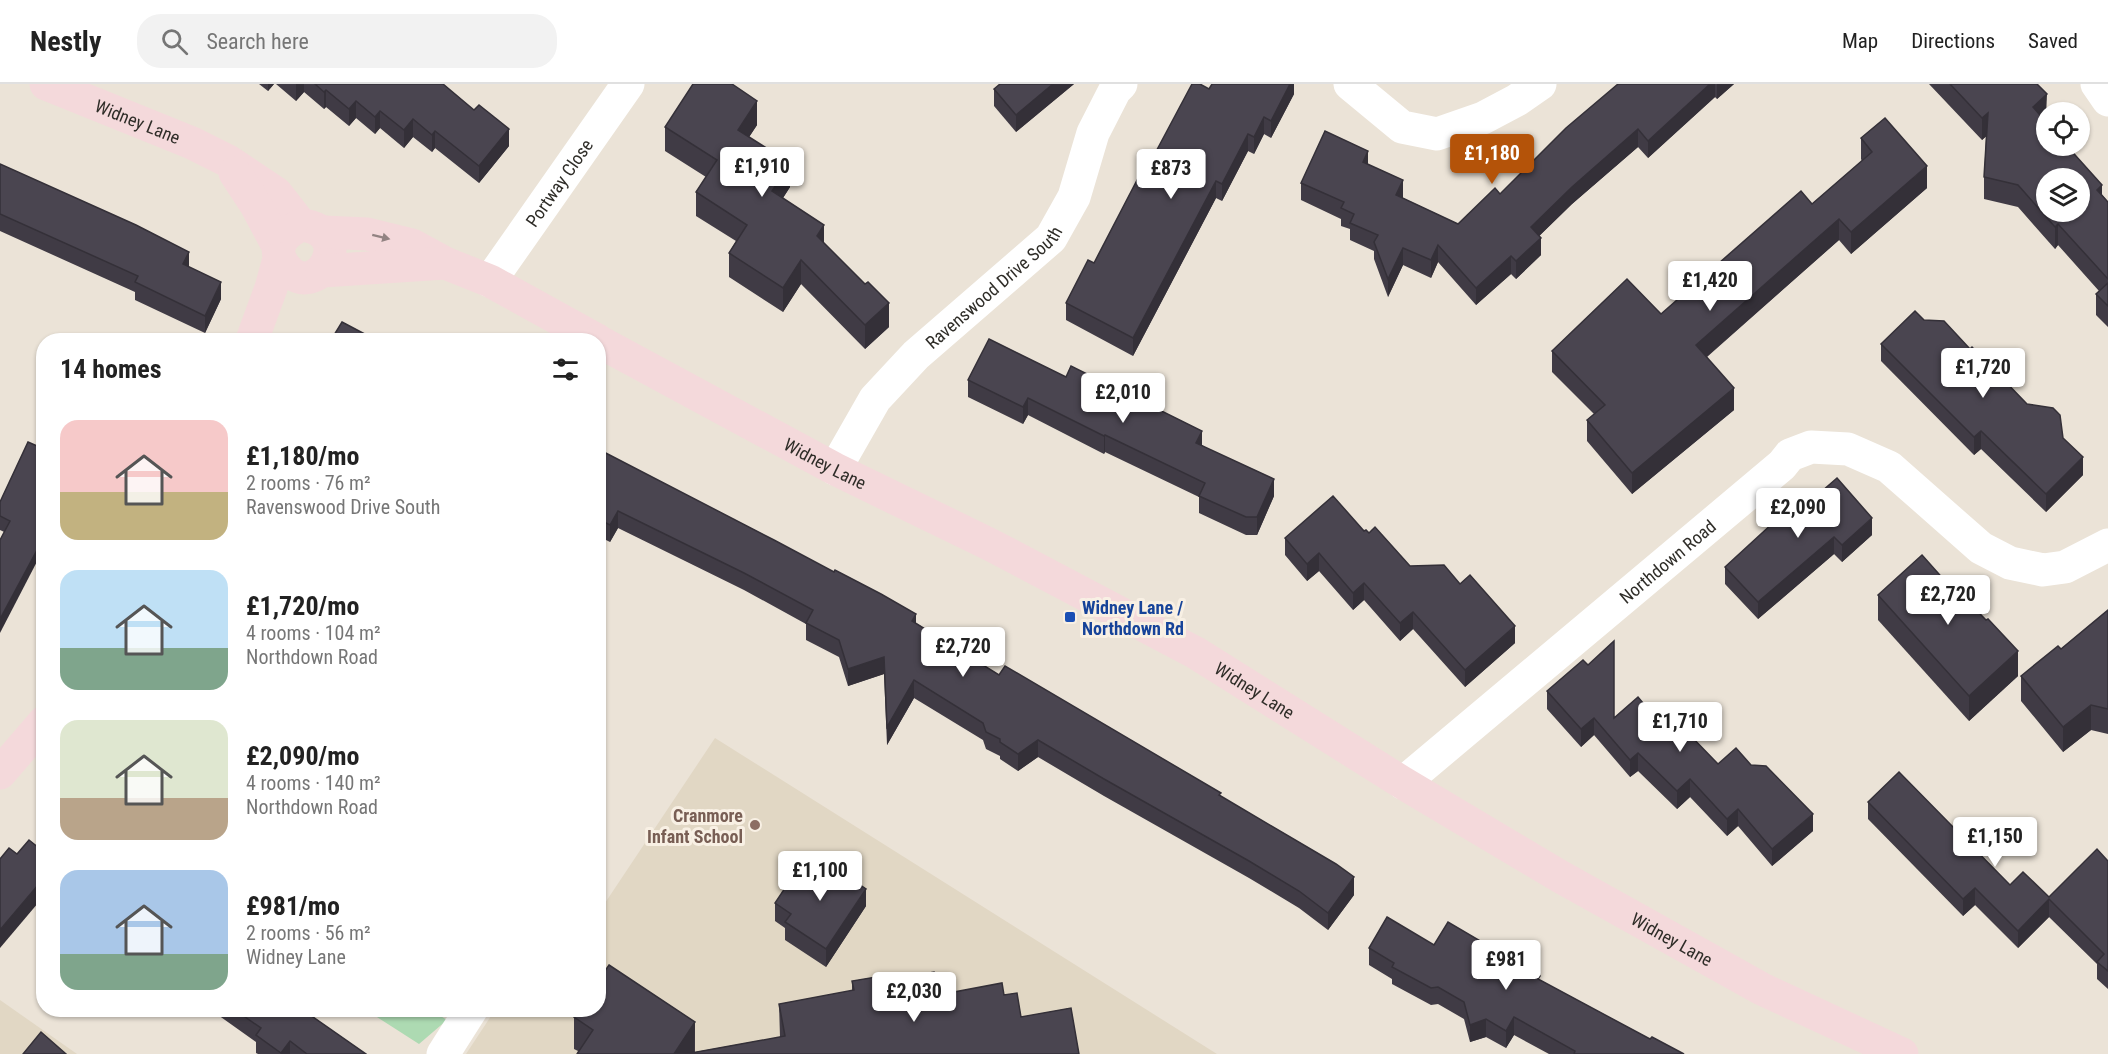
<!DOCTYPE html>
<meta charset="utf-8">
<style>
body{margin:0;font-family:"Roboto Condensed",sans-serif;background:#f2f2f2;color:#222;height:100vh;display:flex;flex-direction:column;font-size:22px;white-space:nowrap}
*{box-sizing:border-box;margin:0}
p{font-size:20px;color:#767676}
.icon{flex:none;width:33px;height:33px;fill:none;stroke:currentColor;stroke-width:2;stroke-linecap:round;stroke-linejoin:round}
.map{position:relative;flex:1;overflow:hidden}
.side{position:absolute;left:36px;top:249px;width:570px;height:684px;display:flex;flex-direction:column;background:#fff;border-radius:24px;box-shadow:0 2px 4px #0004}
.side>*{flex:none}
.tools{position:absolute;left:2036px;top:18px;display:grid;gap:12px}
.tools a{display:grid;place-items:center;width:54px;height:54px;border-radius:50%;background:#fff;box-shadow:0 2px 4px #0004;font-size:30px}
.price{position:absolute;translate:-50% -51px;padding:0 14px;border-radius:6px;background:#fff;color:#222;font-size:20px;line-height:39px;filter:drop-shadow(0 2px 3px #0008)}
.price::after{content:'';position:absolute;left:50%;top:36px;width:18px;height:14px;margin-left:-9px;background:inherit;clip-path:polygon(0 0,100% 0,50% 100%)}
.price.current{background:#b45309;color:#fff}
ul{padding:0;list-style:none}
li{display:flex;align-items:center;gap:18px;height:150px;padding:0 24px}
li span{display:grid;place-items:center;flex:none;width:168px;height:120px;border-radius:18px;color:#555}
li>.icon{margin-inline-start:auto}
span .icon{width:72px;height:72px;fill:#fffc;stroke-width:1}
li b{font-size:26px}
h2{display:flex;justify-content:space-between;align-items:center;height:72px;padding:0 24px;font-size:26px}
header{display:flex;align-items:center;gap:36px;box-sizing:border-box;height:84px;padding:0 30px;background:#fff;border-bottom:2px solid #e0e0e0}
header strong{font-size:28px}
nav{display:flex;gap:33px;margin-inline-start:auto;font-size:21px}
.search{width:420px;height:54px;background:#f2f2f2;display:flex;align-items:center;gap:15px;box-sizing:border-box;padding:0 21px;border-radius:24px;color:#767676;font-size:22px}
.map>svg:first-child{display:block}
.built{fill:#e1d7c4}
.green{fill:#addab2}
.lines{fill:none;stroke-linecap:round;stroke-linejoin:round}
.street{stroke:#fff;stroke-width:33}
.secondary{stroke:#f4d9db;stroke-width:33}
.wall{fill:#403b45}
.shaded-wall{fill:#343038}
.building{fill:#4a4550;stroke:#343038;stroke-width:1.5;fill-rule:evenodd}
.oneway{fill:#928382}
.transit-dot{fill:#1a4fb4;stroke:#f8f0e4;stroke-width:2}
.education-dot{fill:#8d6e63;stroke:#f8f0e4;stroke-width:2}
.labels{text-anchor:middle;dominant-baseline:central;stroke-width:6;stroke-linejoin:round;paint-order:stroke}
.street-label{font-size:18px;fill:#2f2d28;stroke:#f8f0e4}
.transit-label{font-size:18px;font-weight:bold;fill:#164399;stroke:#f8f0e4;text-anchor:start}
.education-label{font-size:18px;font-weight:bold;fill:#785e54;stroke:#f8f0e4;text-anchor:end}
</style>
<header>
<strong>Nestly</strong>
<div class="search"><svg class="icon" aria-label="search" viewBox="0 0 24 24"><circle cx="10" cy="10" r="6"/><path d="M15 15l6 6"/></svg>Search here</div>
<nav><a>Map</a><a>Directions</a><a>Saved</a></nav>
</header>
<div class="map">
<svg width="2108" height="970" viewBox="0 0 2108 970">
<rect width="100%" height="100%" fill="#ebe3d7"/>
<!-- built -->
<g class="built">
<polygon points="715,654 1217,970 466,970 495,926 598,926 599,828"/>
<polygon points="0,916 77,970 0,970"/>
</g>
<!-- green -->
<polygon class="green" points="366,926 431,926 447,936 419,960"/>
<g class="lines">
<!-- street -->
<g class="street">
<polyline points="1350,0 1402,43 1437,50 1483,34 1517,16 1540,0"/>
<polyline points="2097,0 2108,16"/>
<path id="s1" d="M490,197L628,0"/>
<path id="s2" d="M835,385L875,315L916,271L1051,154L1074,113L1093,49L1115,6L1121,0"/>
<path id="s3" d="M1403,699L1782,381L1790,371L1811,363L1848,365L1889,383L1981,464L2010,479L2043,486L2065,483L2108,461"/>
<polyline points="443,970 471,926"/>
</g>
<!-- secondary -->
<g class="secondary">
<path id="s4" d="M46,0L192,59L228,77L276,109L301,141"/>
<polyline points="235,89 256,121 279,164"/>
<path d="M301,141C359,147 317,220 286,184C270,165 282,150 301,141Z"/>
<polyline points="323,148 367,150 412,161 445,179 490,197 597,256"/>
<polyline points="322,187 445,179"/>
<polyline points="252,256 271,204 279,175"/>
<path id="s5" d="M598,257L835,385L991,461L1196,569L1403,699L1561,793L1762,905L1902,970"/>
<polyline points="0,689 44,638"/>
</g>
</g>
<!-- wall -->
<g class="wall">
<polygon points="259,0 274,0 268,7"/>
<polygon points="276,0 443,0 509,62 479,99 435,64 432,68 413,53 404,64 380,44 375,50 356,34 349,42 326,23 324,25 304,8 296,17"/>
<polygon points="1074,0 1016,48 994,22 994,5"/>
<polygon points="1294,0 1294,10 1271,54 1264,50 1254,70 1248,67 1222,117 1216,114 1133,272 1066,236 1066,219 1094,179 1152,75 1209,5"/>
<polygon points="1618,0 1734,0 1717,15 1715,13 1648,74 1638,63 1572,120 1539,152 1541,171 1516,195 1511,190 1476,221 1438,178 1431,194 1403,181 1388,213 1374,175 1374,167 1350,156 1350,145 1341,142 1341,135 1301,116 1301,99 1368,80 1403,114 1458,140 1500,110"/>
<polygon points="1929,0 2037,0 2047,28 2043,35 2108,118 2108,243 2096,231 2096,210 2099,207 2058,161 2055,165 2018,123 1984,115 1984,93 1986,52 1982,56"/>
<polygon points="757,41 749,53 790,103 783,114 824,160 889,243 865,265 801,200 783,228 729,193 729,169 736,157 696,132 696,108 706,93 665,67 665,43"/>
<polygon points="1861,54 1927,104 1851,170 1839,156 1707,273 1734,326 1632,410 1587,357 1587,336 1594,330 1552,288 1552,267 1661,230 1812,120 1862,77 1861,75"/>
<polygon points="0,80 189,183 221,215 205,249 135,216 135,208 0,147"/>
<polygon points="1924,236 2027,320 2063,354 2083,391 2046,428 1981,365 1974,371 1881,277 1881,260"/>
<polygon points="968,296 1202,361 1274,412 1257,451 1246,451 1199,429 1199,413 1105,368 1104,370 1028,331 1023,340 968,313"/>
<polygon points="44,365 44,467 0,446 0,418"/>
<polygon points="598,365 916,539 999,591 1221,712 1354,811 1328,846 1299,824 1249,794 1104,712 1038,673 1018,687 1000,675 1000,672 986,665 983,656 914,614 887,661 884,590 848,602 839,573 806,556 806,540 744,506 618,444 610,458 598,452"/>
<polygon points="1806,421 1872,451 1842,478 1834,470 1758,535 1725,500 1725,483"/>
<polygon points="1364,447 1369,449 1410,482 1460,500 1515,559 1465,603 1413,545 1400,557 1364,516 1353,526 1319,487 1307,497 1285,471 1285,454"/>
<polygon points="1954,507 1986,536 2018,592 1969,637 1878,536 1878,511"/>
<polygon points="2108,526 2108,650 2091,646 2063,668 2021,617 2021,592 2061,565"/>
<polygon points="1547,607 1676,658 1718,680 1813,747 1772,782 1738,742 1727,752 1690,713 1677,725 1638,687 1630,693 1594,651 1581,663 1547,625"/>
<polygon points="1868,718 2010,801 2049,813 2108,777 2108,905 2097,895 2097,880 2049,833 2018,864 1975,821 1963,832 1868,735"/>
<polygon points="775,819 866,822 826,883 785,856 785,844 775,837"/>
<polygon points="1434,861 1540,896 1650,955 1684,970 1549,970 1514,951 1506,964 1486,953 1470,958 1464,935 1438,920 1431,921 1392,900 1392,895 1369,881 1369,864"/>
<polygon points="609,881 695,938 695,968 780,953 779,920 852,907 852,897 894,890 895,895 934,888 938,911 1002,899 1004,911 1017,909 1021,933 1071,924 1079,970 577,970 578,967 574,965 574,933 579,926 598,926 598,897"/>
<polygon points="211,926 303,926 366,970 258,970 256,969 256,958"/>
</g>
<!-- shaded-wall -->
<g class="shaded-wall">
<polygon points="268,0 274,0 268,7"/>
<polygon points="296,0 304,0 304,8 296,17"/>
<polygon points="1053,0 1074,0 1016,48 1016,31"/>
<polygon points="1290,0 1294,0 1294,10 1271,54 1271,37"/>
<polygon points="1710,0 1715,0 1715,13 1648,74 1648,57"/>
<polygon points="1717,0 1734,0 1717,15"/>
<polygon points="326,6 326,23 324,25 324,8"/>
<polygon points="2047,10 2046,33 2033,45 2033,23"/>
<polygon points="356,17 356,34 349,42 349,25"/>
<polygon points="757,17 757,41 738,70 738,46"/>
<polygon points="380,27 380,44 375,50 375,33"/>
<polygon points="1988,29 1988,51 1982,56 1982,34"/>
<polygon points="1264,33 1264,50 1254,70 1254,53"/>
<polygon points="413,35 413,53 404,64 404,46"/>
<polygon points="509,45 509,62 479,99 479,82"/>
<polygon points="1638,45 1638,63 1572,120 1531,160 1531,143 1572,103"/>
<polygon points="435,47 435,64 432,68 432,51"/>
<polygon points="1248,50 1248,67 1222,117 1222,100"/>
<polygon points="1368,67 1368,84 1363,78"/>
<polygon points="790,79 790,103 772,131 772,107"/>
<polygon points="1927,82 1927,104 1851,170 1851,148"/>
<polygon points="1403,96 1403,114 1396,129 1396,111"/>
<polygon points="1216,97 1216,114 1133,272 1133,254"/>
<polygon points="2102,101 2102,123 2097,106"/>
<polygon points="1839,135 1839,156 1696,282 1696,261"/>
<polygon points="2058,140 2058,161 2055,165 2055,143"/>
<polygon points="824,141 824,165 817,152"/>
<polygon points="1541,154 1541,171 1516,195 1516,177"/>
<polygon points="1438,161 1438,178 1431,194 1431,176"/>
<polygon points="1403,164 1403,181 1388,213 1388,195"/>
<polygon points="189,168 189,185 183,180"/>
<polygon points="1511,172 1511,190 1476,221 1476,204"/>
<polygon points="801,176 801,200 783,228 783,204"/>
<polygon points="221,198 221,215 205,249 205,232"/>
<polygon points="889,219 889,243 865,265 865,241"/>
<polygon points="1734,304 1734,326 1632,410 1632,389"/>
<polygon points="1028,314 1028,331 1023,340 1023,323"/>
<polygon points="1202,347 1202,365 1196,359"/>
<polygon points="1981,347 1981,365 1974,371 1974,353"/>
<polygon points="1105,351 1105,368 1104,370 1104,352"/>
<polygon points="2083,373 2083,391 2046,428 2046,410"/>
<polygon points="1274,395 1274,412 1257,451 1257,433"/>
<polygon points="618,427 618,444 610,458 610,441"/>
<polygon points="1872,434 1872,451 1842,478 1842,461"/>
<polygon points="43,452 43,466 0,549 0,535"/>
<polygon points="1834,453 1834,470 1758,535 1758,518"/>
<polygon points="1319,469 1319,487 1307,497 1307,480"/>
<polygon points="1364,499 1364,516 1353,526 1353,509"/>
<polygon points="1413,528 1413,545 1400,557 1400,539"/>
<polygon points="916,530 916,548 912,537"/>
<polygon points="1515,542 1515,559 1465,603 1465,586"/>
<polygon points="2018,567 2018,592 1969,637 1969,612"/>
<polygon points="884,573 884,590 848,602 848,585"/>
<polygon points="914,596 914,614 887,661 887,643"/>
<polygon points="2091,621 2091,646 2063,668 2063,643"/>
<polygon points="1594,634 1594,651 1581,663 1581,645"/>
<polygon points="1038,656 1038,673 1018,687 1018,670"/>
<polygon points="1638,669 1638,687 1630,693 1630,676"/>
<polygon points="1690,695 1690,713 1677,725 1677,707"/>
<polygon points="1738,725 1738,742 1727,752 1727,735"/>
<polygon points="1813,730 1813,747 1772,782 1772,765"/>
<polygon points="1354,793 1354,811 1328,846 1328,829"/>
<polygon points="44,794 44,812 0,864 0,846"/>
<polygon points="1975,804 1975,821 1963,832 1963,815"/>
<polygon points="866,805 866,822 826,883 826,865"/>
<polygon points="2049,815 2049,833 2018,864 2018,847"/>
<polygon points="1514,933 1514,951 1506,964 1506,947"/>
<polygon points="1486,935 1486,953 1470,958 1470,941"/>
<polygon points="695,938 694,970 674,970"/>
<polygon points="290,957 290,970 281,970 281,969"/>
</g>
<!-- building -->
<g class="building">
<polygon points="315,0 443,0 474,26 479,21 509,45 479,82 435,47 432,51 413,35 404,46 380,27 375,33 356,17 349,25 326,6 324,8"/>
<polygon points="693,0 732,0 757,17 738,46 790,79 772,107 824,141 817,152 865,200 868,198 889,219 865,241 801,176 783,204 729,169 747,141 696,108 717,76 665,43"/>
<polygon points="1000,0 1053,0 1016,31 994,5"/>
<polygon points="1192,0 1200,0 1209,5 1212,0 1290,0 1271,37 1264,33 1254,53 1248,50 1222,100 1216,97 1133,254 1066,219 1088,176 1094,179 1149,73 1152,75"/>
<polygon points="1618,0 1710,0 1648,57 1638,45 1572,103 1531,143 1541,154 1516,177 1511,172 1476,204 1438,161 1431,176 1403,164 1388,195 1374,158 1378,151 1350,139 1354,130 1341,124 1344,118 1301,99 1325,47 1368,67 1363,78 1403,96 1396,111 1458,140 1495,104 1500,110 1566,44"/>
<path d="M1950,0H2037L2047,10L2033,23L2046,38V62H2067L2102,101L2097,106L2108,118V195L2058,140L2055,143L2018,101L1984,93L1988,29L1982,34ZM2046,94H2079V128H2046Z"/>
<polygon points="1885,34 1927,82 1851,148 1839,135 1696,261 1734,304 1632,389 1587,336 1605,321 1552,267 1627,195 1661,230 1801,107 1812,120 1872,68 1861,54"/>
<polygon points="0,80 136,141 189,168 183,180 221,198 205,232 135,198 138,192 0,130"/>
<polygon points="2108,199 2108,222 2096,210"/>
<polygon points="1915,227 1924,236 1944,237 1970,265 1972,263 2027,320 2053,324 2060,331 2063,354 2083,373 2046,410 1981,347 1974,353 1881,260"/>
<polygon points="342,238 376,256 331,256"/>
<polygon points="989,255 1066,293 1071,282 1202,347 1196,359 1274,395 1257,433 1246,433 1199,412 1205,399 1105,351 1104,352 1028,314 1023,323 968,296"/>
<polygon points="28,358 44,365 44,453 0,535 0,456 10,437 0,432 0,418"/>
<polygon points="598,365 774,456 834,488 835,486 881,510 916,530 912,537 999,591 1005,582 1221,709 1219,711 1336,780 1354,793 1328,829 1299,807 1249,777 1104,695 1038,656 1018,670 1000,658 1000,655 986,648 983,639 914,596 887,643 884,573 848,585 839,556 806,539 813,526 744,489 618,427 610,441 598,435"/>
<polygon points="1837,394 1872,434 1842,461 1834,453 1758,518 1725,483 1800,414 1806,421"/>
<polygon points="1333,412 1364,447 1366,446 1369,449 1375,443 1410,482 1444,481 1460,500 1470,491 1515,542 1465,586 1413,528 1400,539 1364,499 1353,509 1319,469 1307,480 1285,454"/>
<polygon points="1922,471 1954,507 1956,505 1986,536 1988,535 2018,567 1969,612 1878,511"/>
<polygon points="2108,526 2108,625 2091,621 2063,643 2021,592 2058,562 2061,565"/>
<polygon points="1614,557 1614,634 1638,613 1676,658 1687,648 1718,680 1736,664 1751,681 1766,682 1813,730 1772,765 1738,725 1727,735 1690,695 1677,707 1638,669 1630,676 1594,634 1581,645 1547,607 1583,576 1588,581"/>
<polygon points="1899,688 2010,801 2023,788 2049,813 2097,765 2108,777 2108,887 2097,878 2104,870 2049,815 2018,847 1975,804 1963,815 1868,718"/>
<polygon points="29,756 44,768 44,794 0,846 0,775 9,764 17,770"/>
<polygon points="828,779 866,805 826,865 785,838 791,830 775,819 801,780 819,792"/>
<polygon points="1387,833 1434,861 1448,838 1540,892 1538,895 1650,955 1652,953 1684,970 1574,970 1575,967 1514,933 1506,947 1486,935 1470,941 1464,918 1438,903 1431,904 1392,883 1394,879 1369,864"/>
<polygon points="609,881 695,938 674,970 577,970 593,946 574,933 579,926 598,926 598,897"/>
<polygon points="934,888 938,911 1002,899 1004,911 1017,909 1021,933 1071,924 1079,970 686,970 785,952 779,920 854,906 852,897 894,890 895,895"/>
<polygon points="235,926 303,926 366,970 307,970 290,957 281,969 256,951 261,944"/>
<polygon points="41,948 66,970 23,970"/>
</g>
<!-- one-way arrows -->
<defs><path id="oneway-solid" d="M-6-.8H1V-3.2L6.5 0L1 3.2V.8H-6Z" transform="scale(1.5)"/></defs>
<use class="oneway" href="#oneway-solid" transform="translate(381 153) rotate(14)"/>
<!-- markers -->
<rect class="transit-dot" x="1064" y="527" width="12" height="12" rx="3"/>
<circle class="education-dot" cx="755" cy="741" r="6"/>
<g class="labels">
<!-- street labels -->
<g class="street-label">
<text stroke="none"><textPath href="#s4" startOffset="99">Widney Lane</textPath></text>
<text stroke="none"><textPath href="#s1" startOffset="120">Portway Close</textPath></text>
<text stroke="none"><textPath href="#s2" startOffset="244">Ravenswood Drive South</textPath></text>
<text stroke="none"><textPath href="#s5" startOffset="258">Widney Lane</textPath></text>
<text stroke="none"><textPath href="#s3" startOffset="345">Northdown Road</textPath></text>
<text stroke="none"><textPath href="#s5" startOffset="744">Widney Lane</textPath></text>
<text stroke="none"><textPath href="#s5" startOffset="1230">Widney Lane</textPath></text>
</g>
<!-- transit labels -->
<g class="transit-label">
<text x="1082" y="523">Widney Lane /<tspan x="1082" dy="21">Northdown Rd</tspan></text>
</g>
<!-- education labels -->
<g class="education-label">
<text x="743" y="731">Cranmore<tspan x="743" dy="21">Infant School</tspan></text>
</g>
</g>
</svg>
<div class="tools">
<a><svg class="icon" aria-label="locate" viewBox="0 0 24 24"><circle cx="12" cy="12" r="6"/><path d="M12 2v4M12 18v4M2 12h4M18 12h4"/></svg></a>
<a><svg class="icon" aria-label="layers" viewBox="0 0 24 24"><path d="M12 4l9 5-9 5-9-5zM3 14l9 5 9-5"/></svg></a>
</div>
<b class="price current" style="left:1492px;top:101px">£1,180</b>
<b class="price" style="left:762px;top:114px">£1,910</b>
<b class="price" style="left:1171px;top:116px">£873</b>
<b class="price" style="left:1710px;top:228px">£1,420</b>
<b class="price" style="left:1983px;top:315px">£1,720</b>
<b class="price" style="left:1123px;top:340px">£2,010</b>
<b class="price" style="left:1798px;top:455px">£2,090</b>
<b class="price" style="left:1948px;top:542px">£2,720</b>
<b class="price" style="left:963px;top:594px">£2,720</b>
<b class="price" style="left:1680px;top:669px">£1,710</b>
<b class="price" style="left:1995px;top:784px">£1,150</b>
<b class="price" style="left:820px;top:818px">£1,100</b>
<b class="price" style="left:1506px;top:907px">£981</b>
<b class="price" style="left:914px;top:939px">£2,030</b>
<section class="side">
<h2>14 homes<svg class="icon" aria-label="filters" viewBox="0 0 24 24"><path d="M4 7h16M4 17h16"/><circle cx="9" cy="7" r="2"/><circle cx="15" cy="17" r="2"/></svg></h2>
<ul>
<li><span style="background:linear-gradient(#f6c9c9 60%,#c2b280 0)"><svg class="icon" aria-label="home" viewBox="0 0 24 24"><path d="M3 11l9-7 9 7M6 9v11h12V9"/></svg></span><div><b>£1,180/mo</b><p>2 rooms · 76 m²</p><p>Ravenswood Drive South</p></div></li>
<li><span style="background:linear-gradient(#bfe0f5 65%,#7fa58c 0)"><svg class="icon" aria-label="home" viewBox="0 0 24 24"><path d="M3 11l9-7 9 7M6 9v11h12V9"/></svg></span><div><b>£1,720/mo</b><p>4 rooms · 104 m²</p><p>Northdown Road</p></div></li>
<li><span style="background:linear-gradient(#dfe7d0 65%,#b9a48a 0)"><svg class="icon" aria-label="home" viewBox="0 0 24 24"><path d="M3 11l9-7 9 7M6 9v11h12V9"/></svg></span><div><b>£2,090/mo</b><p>4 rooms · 140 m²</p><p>Northdown Road</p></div></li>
<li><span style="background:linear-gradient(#a9c7e8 70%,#7fa58c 0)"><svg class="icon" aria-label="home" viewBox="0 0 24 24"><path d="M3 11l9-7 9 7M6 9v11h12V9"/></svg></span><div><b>£981/mo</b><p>2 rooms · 56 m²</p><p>Widney Lane</p></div></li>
</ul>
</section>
</div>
